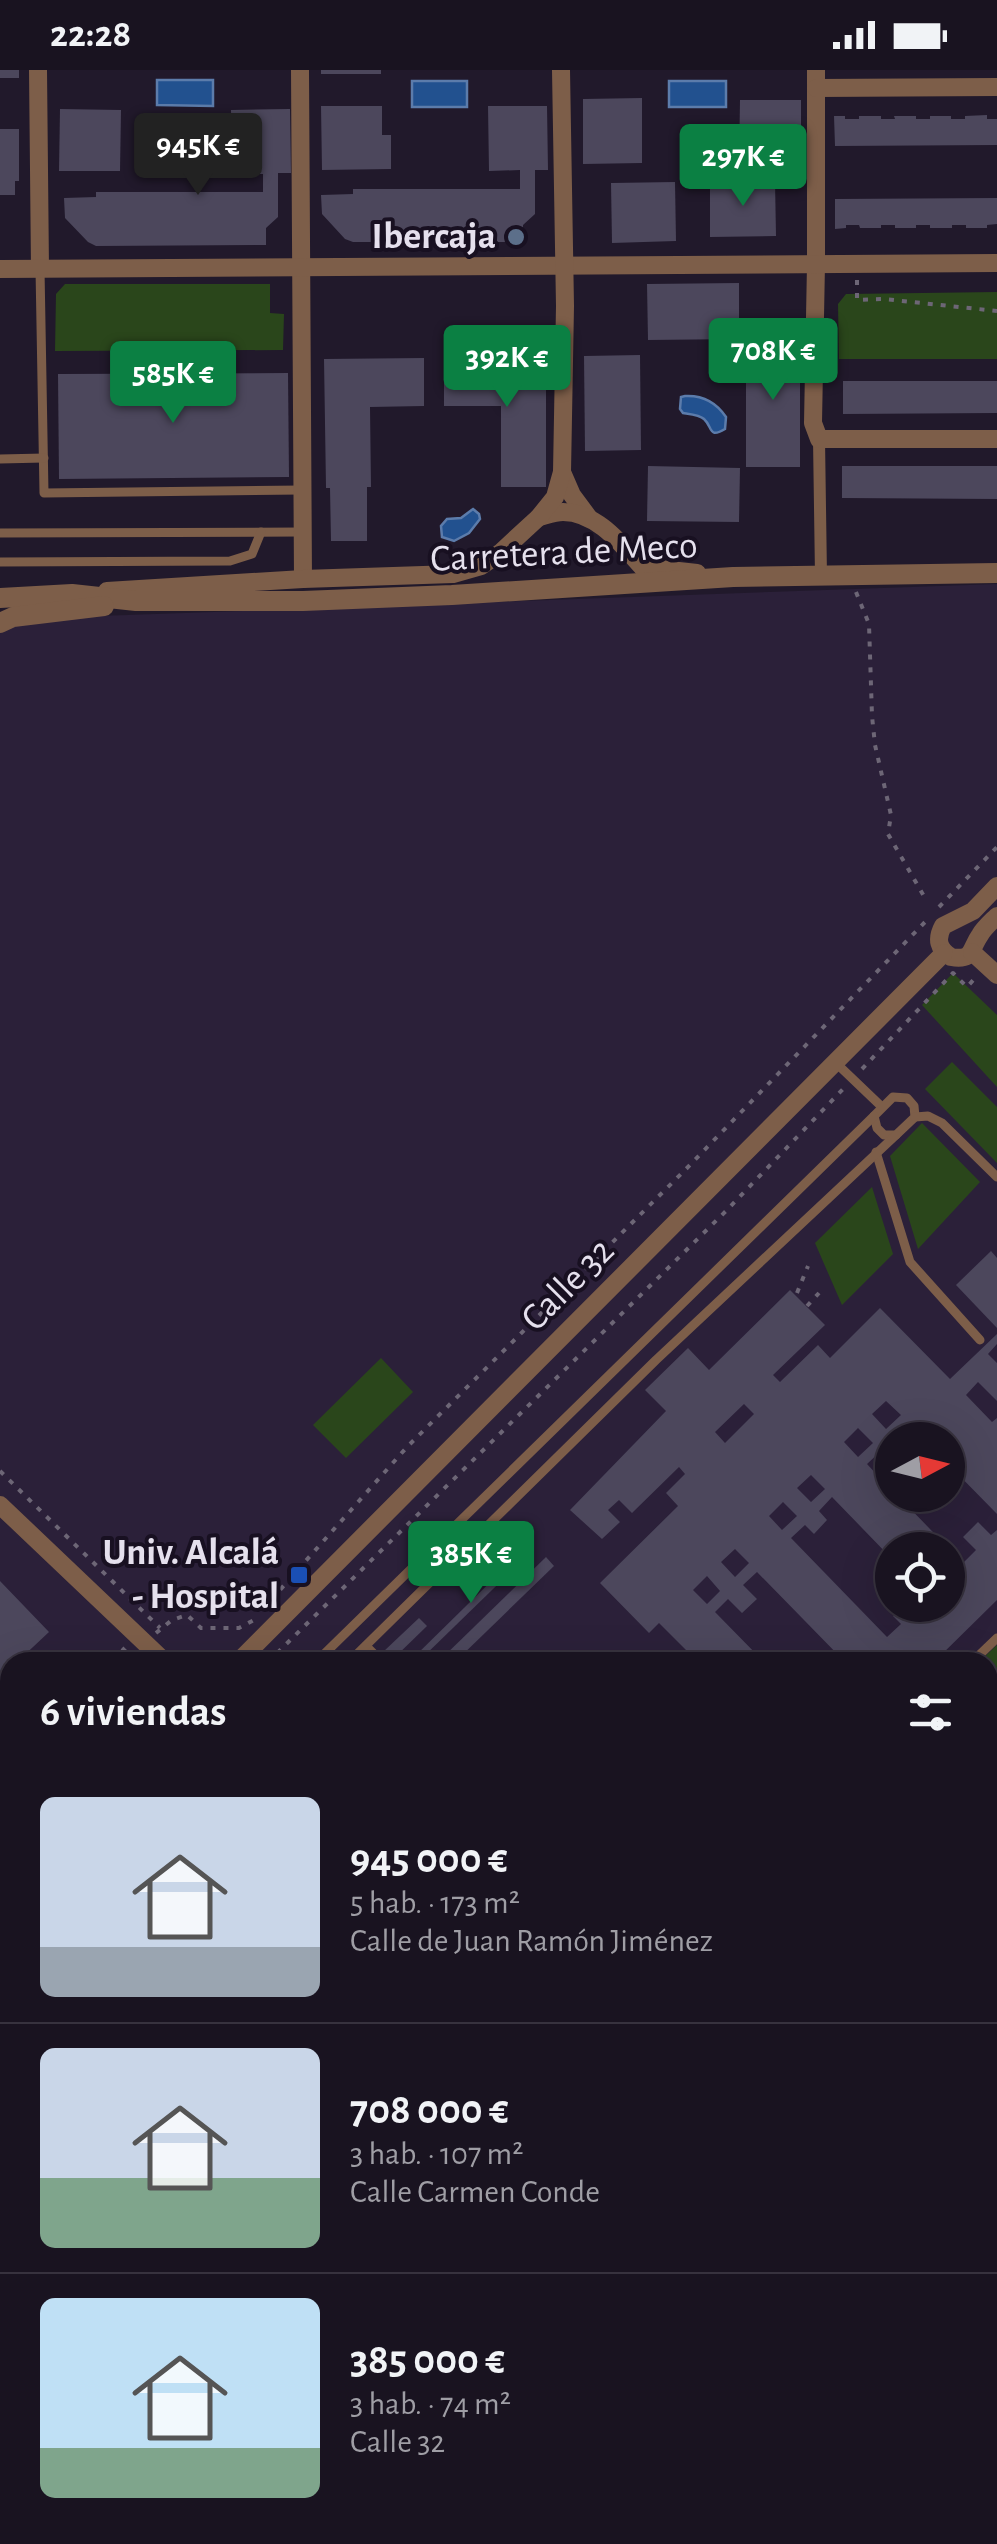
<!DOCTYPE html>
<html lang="es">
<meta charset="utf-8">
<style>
body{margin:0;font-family:"Alegreya Sans",sans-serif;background:#221c29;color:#f1f3f6;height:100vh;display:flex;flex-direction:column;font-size:38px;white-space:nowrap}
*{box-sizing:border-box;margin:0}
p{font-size:32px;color:#9f9ea5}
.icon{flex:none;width:55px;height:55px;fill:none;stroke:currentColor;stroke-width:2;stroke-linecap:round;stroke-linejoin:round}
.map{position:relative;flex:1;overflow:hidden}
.details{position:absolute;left:0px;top:1582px;width:998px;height:892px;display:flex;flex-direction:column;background:#191320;border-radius:30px 30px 0 0;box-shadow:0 10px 40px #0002,0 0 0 2px #37323e}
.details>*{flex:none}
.needle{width:65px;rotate:83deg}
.buttons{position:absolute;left:875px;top:1352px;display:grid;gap:20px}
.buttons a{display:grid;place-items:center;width:90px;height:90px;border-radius:50%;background:#191320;box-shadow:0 10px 40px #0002,0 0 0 2px #37323e;font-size:50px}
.price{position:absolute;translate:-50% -85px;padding:0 22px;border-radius:10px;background:#0b8043;color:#fff;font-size:32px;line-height:65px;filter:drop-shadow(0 2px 5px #0008)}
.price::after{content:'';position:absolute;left:50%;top:60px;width:30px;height:22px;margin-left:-15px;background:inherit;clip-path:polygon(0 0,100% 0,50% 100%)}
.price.on{background:#222;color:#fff}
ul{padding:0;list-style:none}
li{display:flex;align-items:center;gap:30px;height:250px;padding:0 40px}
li+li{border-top:2px solid #37323e}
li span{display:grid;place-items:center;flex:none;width:280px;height:200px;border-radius:15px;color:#555}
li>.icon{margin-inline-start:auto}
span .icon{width:120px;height:120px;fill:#fffc;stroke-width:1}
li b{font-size:42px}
h2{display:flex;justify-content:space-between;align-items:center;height:120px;padding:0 40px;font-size:42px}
.status{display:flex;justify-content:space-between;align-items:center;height:70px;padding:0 50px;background:#191320;direction:ltr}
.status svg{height:28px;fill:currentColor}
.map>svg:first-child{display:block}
.built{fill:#2b2039;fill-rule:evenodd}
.green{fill:#2a461b}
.water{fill:#22518f;stroke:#5c7cab;stroke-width:2.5}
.building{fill:#4c475c;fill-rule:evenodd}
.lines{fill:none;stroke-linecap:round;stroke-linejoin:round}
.path{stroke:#6d6676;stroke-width:4;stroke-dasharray:5 8;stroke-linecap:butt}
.service{stroke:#7d5e49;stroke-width:9}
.pedestrian{stroke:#7d5e49;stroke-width:12}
.minor{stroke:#7d5e49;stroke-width:18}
.tertiary{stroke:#7d5e49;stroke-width:20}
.service-dot{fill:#5c6f8a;stroke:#181021;stroke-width:4}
.transit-dot{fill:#1a4fb4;stroke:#181021;stroke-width:4}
.labels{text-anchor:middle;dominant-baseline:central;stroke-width:8;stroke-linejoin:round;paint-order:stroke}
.poi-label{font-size:38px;font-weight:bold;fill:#e5e0ed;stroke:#181021;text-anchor:end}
.street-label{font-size:38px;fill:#e5e0ed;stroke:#181021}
</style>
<div class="status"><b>22:28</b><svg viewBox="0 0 49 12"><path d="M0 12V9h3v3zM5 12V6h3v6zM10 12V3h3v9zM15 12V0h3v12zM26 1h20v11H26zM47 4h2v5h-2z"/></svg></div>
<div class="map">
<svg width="997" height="2474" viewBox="0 0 997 2474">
<rect width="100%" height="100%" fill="#21192b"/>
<!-- built -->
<path class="built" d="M997,514V2474H0V561L19,555L99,546ZM892,1370H948V1425H892ZM892,1480H948V1535H892ZM10,1592H988V2465H10Z"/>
<!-- green -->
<g class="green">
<polygon points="65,214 270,214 270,243 284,244 283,280 55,281 56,224"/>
<polygon points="997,222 997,289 839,289 838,234 846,224"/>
<polygon points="953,903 997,945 997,1017 922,935"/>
<polygon points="952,992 997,1037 997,1093 925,1019"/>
<polygon points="922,1053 980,1112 918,1179 890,1086"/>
<polygon points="872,1117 893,1184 842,1235 815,1173"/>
<polygon points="381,1288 413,1322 346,1388 313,1355"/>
<polygon points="997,1575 997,1666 988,1676 988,1592 979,1592"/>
<polygon points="0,2266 10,2284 10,2465 117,2465 123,2474 0,2474"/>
</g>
<!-- water -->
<g class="water">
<polygon points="157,10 213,10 213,36 157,35"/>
<rect x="412" y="11" width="55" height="26"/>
<rect x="669" y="11" width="57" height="26"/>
<path d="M685,326C703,325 716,332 726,347L725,359C708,369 713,357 704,349C700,345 689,344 683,343L680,339L681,327Z"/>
<polygon points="473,439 479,444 480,449 469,463 454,471 442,467 441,456 447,449 461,448"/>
</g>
<!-- building -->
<g class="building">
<rect x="0" y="0" width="19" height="8"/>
<rect x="321" y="0" width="60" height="4"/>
<polygon points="642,28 642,93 583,94 583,29"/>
<polygon points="740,30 801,30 801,93 739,93"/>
<polygon points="321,36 382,36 382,65 391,65 391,99 322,100"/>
<polygon points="488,36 547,36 548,100 535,100 535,144 523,155 523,172 353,172 345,169 322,144 321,125 353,124 353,119 520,119 520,100 489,101"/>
<polygon points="60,39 121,40 120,101 59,101"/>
<polygon points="290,39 291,103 278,103 278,147 266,158 266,175 96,176 88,172 65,148 64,128 96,127 96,122 263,122 263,104 232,104 231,40"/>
<polygon points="987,45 987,49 997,49 997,75 835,76 834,46 845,46 845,49 859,49 859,46 881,46 881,49 895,49 894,46 916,46 916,49 930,49 930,46 951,46 951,49 965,49 965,46"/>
<polygon points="0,59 19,59 19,111 15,111 15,125 0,125"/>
<polygon points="775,111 776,166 710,167 710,112"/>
<polygon points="675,112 676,171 612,173 611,113"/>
<polygon points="997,128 997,154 987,155 987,158 966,158 966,155 952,155 952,158 930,158 930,155 916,155 916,158 895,158 895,155 881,155 881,158 860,158 859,155 846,155 846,158 835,159 835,129"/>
<polygon points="739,213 739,269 648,270 647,214"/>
<rect x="746" y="269" width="54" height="128"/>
<polygon points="640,285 641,380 585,381 584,286"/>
<polygon points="424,288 424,336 370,337 371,417 367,417 367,471 331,471 330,418 326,418 324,289"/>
<polygon points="444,289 546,289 546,417 501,417 501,336 444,336"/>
<polygon points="288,303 289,407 59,409 58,304"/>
<polygon points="843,311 997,311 997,343 843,344"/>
<polygon points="648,396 740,398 739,452 647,451"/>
<polygon points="842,396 997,396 997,429 842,428"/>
<polygon points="991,1181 997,1188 997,1258 956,1215"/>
<path d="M790,1220L825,1255L773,1305L780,1312L818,1275L830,1288L880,1238L950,1309L997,1264V1274L988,1284L997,1293V1331L978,1312L966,1325L992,1352L997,1348V1444L948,1394V1370H924L908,1354L895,1367L898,1370H892V1393L881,1381L867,1394L892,1421V1425H897L963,1493L976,1480L963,1467L978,1452L991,1465L997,1460V1530L934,1592H845L757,1502L743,1515L757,1529L742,1543L728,1529L715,1542L764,1592H698L659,1553L649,1563L600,1513L678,1436L666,1423L685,1404L679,1397L632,1443L619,1430L608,1440L620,1452L602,1469L570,1440L666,1341L645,1320L688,1278L709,1300ZM886,1331L901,1345L886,1359L872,1344ZM744,1334L754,1344L725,1373L715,1362ZM858,1358L873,1373L858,1387L844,1372ZM811,1405L825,1419L811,1432L797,1418ZM832,1427L892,1489V1480H948V1535H920L916,1539L911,1535H904L893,1546L901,1554L887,1567L791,1468L805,1455L814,1464L827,1450L819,1441ZM783,1432L797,1446L782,1460L769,1446ZM735,1479L749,1493L735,1507L721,1492ZM707,1506L720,1521L707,1534L693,1520Z"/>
<polygon points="524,1479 529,1484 418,1592 409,1592"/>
<polygon points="546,1487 554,1496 455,1592 438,1592"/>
<polygon points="0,1511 49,1562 17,1592 10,1592 10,1600 0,1609"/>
<polygon points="419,1548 427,1556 391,1591 383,1582"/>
<polygon points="10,1985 10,2030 0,2020 0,2016 6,2011 0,2005 0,1995"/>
<polygon points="997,2297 997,2331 988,2319 988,2305"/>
<polygon points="347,2465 371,2465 375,2471 371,2474 363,2474 358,2467 352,2472"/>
<polygon points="722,2465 773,2465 762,2474 729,2474"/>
</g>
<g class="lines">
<!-- path -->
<g class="path">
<polyline points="857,210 857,230 884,229 997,241"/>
<polyline points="856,522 869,554 872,646 875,675 891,745 888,764 925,828"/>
<polyline points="939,837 997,777"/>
<polyline points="862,999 953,903 967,917 976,907"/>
<polyline points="797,1223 808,1196"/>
<polyline points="807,1236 819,1223"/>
<polyline points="0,1401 160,1558"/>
<polyline points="263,1539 407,1377 687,1098 926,851"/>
<polyline points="156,1563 172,1550 187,1545 201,1558 239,1558 254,1550"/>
<polyline points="122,1578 136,1592"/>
<polyline points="268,1592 726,1141 845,1017"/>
<polyline points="0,1789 10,1780"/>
<polyline points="0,1879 10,1870"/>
<polyline points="0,2137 10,2151"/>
<polyline points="988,2241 997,2231"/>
<polyline points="988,2302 997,2295"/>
<polyline points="0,2330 10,2355"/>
<polyline points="0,2442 7,2465 15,2474"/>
<polyline points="988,2455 997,2463"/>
<polyline points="214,2465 220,2474"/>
<polyline points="713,2465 714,2474"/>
<polyline points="799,2465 801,2474"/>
<polyline points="68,2474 70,2465"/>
<polyline points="889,2474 892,2465"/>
</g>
<!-- service -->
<g class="service">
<polyline points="40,199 44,423 301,420"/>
<polyline points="0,389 44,388"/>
<polyline points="0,463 301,462"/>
<polyline points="0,492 230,491 252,484 261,462"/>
<polyline points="836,993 882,1037"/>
<polygon points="893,1027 907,1028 914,1036 915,1047 896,1065 884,1065 877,1058 874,1046"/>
<polyline points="915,1047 928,1046 942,1053 997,1107"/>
<polyline points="876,1082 910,1192 980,1270"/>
<polyline points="366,1576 382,1592"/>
<polyline points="316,1592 874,1046"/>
<polyline points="349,1592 656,1290 896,1065"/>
<polyline points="972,1592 997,1568"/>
<polyline points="0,1666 10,1657"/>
<polyline points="988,1691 997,1682"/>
<polyline points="0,1692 10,1703"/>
</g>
<!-- pedestrian -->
<g class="pedestrian">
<polyline points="819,369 821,506"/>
<polyline points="937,2474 945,2465"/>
</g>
<!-- minor -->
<g class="minor">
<polyline points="38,0 40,199"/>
<polyline points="300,0 303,509"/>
<polyline points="816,0 816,194 813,353 819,369 997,369"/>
<polyline points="816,18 997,17"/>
<polyline points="0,199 997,193"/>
<polyline points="562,402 572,425 589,448"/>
<path d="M539,447C547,445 556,442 563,442C597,442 622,475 642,497L697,503"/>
<polyline points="107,521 303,509 453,504 481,496 500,483 539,447 555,427 562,402 565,236 561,0"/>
<path d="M997,816L973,841L943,856C936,869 938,879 951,887C974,891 970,879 980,865C984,858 991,852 997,846"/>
<polyline points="972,882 997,905"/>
<polyline points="0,1435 165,1592"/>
<polyline points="238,1592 944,883"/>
<polyline points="0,1814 10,1804"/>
<polyline points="0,1851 10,1842"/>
<polyline points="988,2160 997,2150"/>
<polyline points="0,2171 10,2187"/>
<polyline points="988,2196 997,2186"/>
<polyline points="0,2220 10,2236"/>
<polyline points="988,2420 997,2427"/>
<polyline points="154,2465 161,2474"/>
<polyline points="187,2465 193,2474"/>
<polyline points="408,2465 415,2474"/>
<polyline points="569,2465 575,2474"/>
<polyline points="501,2474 512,2465"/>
<polyline points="652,2474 667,2465"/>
</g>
<!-- tertiary -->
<g class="tertiary">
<polyline points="0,528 72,524 136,531 303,531 452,525 733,507 997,503"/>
<polyline points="0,553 13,547 104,536"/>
</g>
</g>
<!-- markers -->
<circle class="service-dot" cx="516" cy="167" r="10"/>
<rect class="transit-dot" x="289" y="1495" width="20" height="20" rx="5"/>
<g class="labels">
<!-- poi labels -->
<g class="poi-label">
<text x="496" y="167">Ibercaja</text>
<text x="279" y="1483">Univ. Alcalá<tspan x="279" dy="44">- Hospital</tspan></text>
</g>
<!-- street labels -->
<g class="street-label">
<text transform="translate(564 483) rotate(-3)">Carretera de Meco</text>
<text transform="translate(568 1215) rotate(-45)">Calle 32</text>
</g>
</g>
</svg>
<div class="buttons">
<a><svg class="needle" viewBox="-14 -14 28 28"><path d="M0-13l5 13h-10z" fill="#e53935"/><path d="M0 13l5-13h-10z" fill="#9f9ea5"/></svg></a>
<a><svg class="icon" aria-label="locate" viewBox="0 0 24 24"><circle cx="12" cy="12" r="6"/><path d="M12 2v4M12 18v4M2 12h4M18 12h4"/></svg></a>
</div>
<b class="price on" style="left:198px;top:128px">945K €</b>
<b class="price" style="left:743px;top:139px">297K €</b>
<b class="price" style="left:773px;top:333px">708K €</b>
<b class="price" style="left:507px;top:340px">392K €</b>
<b class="price" style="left:173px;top:356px">585K €</b>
<b class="price" style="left:471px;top:1536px">385K €</b>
<section class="details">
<h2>6 viviendas<svg class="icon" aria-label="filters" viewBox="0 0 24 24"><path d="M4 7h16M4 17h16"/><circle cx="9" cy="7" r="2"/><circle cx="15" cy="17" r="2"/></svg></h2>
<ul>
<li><span style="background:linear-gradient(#c9d6e8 75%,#9aa5b1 0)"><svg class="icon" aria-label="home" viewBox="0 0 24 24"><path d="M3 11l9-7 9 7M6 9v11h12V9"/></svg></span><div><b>945 000 €</b><p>5 hab. · 173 m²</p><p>Calle de Juan Ramón Jiménez</p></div></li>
<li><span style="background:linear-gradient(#c9d6e8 65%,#7fa58c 0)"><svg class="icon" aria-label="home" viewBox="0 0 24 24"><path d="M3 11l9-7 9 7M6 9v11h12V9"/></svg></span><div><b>708 000 €</b><p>3 hab. · 107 m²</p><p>Calle Carmen Conde</p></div></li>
<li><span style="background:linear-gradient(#bfe0f5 75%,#7fa58c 0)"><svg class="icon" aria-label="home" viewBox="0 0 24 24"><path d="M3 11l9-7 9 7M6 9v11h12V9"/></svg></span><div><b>385 000 €</b><p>3 hab. · 74 m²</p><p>Calle 32</p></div></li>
</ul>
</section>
</div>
